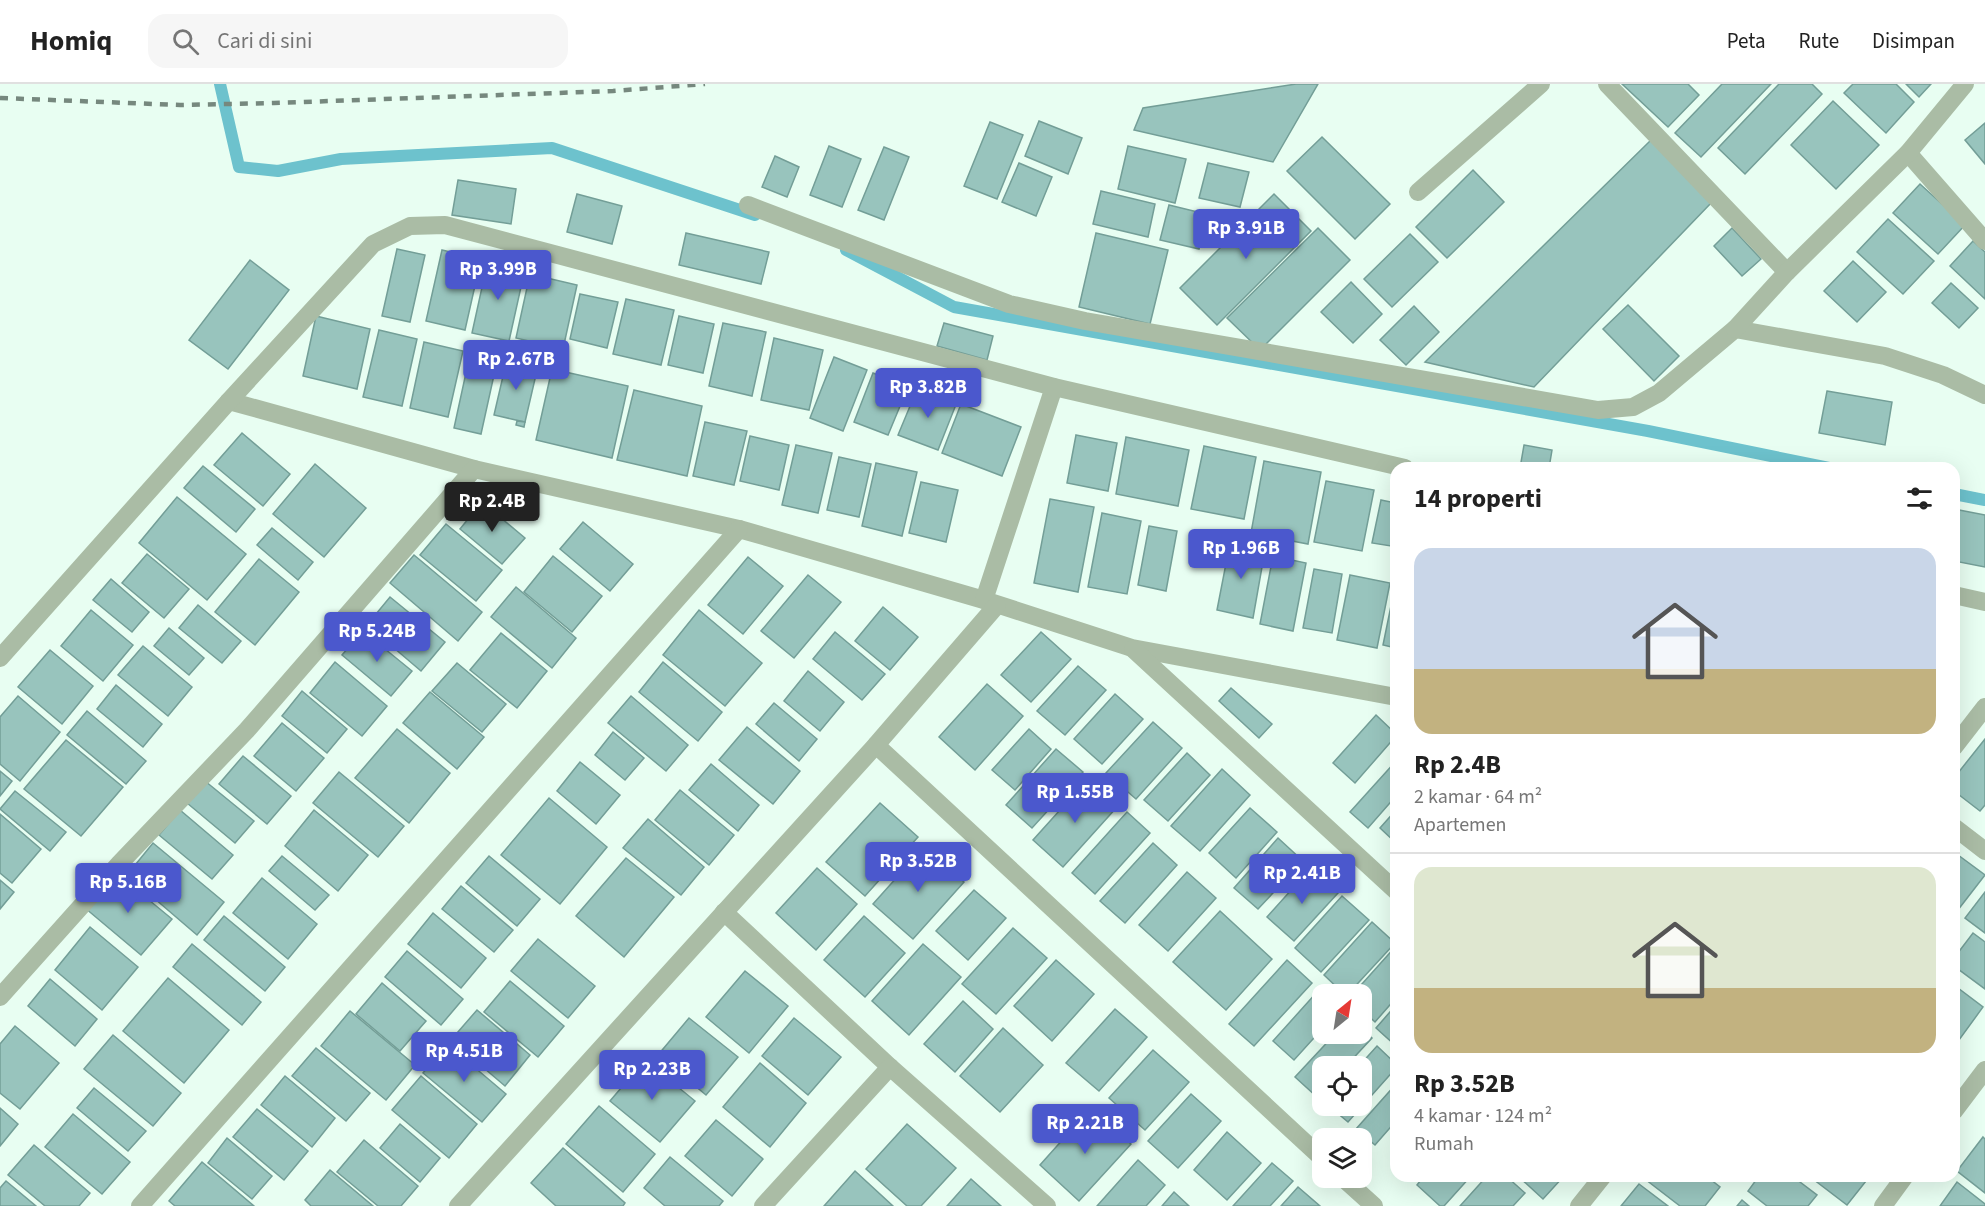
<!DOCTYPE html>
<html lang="id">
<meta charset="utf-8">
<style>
body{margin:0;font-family:"Source Sans 3",sans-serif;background:#f6f6f6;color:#222;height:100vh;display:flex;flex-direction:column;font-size:22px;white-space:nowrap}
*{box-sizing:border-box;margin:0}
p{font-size:20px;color:#767676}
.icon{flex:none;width:33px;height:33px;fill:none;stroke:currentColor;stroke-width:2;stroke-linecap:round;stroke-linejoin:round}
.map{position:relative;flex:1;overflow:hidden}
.sheet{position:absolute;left:1390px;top:378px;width:570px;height:720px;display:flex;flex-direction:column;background:#fff;border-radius:18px;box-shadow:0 6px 24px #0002}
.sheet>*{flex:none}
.needle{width:39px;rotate:30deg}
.tools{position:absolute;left:1312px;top:900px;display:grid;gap:12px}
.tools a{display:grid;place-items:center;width:60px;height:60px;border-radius:12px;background:#fff;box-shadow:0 6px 24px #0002;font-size:30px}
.price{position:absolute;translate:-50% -51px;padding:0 14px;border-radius:6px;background:#4b58cd;color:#fff;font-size:20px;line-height:39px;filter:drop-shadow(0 2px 3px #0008)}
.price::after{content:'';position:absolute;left:50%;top:36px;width:18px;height:14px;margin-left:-9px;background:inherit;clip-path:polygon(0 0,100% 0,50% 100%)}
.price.active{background:#222;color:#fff}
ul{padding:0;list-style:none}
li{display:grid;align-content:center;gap:12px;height:318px;padding:0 24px}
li+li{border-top:2px solid #e0e0e0}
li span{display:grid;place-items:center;height:186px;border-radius:18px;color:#555}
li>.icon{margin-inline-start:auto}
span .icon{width:108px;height:108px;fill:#fffc;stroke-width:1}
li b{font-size:26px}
h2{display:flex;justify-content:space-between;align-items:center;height:72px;padding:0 24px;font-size:26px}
header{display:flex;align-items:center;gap:36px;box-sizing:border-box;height:84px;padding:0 30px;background:#fff;border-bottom:2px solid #e0e0e0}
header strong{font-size:28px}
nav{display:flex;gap:33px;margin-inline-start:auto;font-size:21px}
.search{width:420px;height:54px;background:#f6f6f6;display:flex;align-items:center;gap:15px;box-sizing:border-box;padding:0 21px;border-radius:18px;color:#767676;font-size:22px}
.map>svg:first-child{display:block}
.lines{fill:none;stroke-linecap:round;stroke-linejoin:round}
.stream{stroke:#6dc2cd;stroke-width:12}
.building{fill:#98c4bd;stroke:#739e97;stroke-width:1.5}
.minor{stroke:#aabca5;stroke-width:18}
.rail{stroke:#76887e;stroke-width:4.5;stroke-dasharray:8 8;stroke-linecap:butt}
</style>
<header>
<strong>Homiq</strong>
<div class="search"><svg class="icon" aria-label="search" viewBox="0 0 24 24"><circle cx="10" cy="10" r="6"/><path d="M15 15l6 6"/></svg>Cari di sini</div>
<nav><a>Peta</a><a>Rute</a><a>Disimpan</a></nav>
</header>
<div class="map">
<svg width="1985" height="1122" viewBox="0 0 1985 1122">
<rect width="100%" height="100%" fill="#e8fef2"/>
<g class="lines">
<!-- stream -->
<g class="stream">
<polyline points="220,0 239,83 278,87 341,75 552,64 755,131"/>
<polyline points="846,166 954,223 1648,347 1829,384"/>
<polyline points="1954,410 1985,416"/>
</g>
</g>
<!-- building -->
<g class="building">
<polygon points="1296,0 1318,0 1273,78 1134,46 1143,24"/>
<polygon points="1622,0 1688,0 1699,11 1668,43"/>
<polygon points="1722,0 1771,0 1701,73 1675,49"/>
<polygon points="1779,0 1812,0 1822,10 1745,90 1718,64"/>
<polygon points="1853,0 1896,0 1914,18 1886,49 1844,9"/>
<polygon points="1906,0 1931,0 1919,13"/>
<polygon points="1833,17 1879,61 1836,105 1791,61"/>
<polygon points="1039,37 1082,54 1068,90 1025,72"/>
<polygon points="990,38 1023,51 997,115 964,102"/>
<polygon points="1985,39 1985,80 1965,56"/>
<polygon points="1322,53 1390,120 1355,155 1287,87"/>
<polygon points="1651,56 1712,118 1534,303 1425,278"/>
<polygon points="829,62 861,75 842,123 810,111"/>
<polygon points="1128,62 1186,75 1175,119 1118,105"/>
<polygon points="884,63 909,73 884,136 858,126"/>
<polygon points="775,72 799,83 787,113 762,103"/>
<polygon points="1019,79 1052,93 1036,132 1002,118"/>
<polygon points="1208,79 1249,88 1240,123 1199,114"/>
<polygon points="1473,86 1504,118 1447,174 1416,143"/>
<polygon points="458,96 516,105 511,140 452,131"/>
<polygon points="1920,100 1965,141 1938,170 1893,129"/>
<polygon points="1101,107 1155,120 1148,153 1093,140"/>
<polygon points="577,110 622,122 612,160 567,148"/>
<polygon points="1274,110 1311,147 1217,241 1180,204"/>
<polygon points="1169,121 1206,130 1199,165 1160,156"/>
<polygon points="1888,135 1934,177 1903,210 1857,168"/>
<polygon points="1318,144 1350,176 1260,266 1227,234"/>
<polygon points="1732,144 1761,175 1742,192 1714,162"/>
<polygon points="686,149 769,168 761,200 679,181"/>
<polygon points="1096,149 1168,166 1150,240 1079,223"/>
<polygon points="1410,150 1438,178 1392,223 1364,195"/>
<polygon points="1973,157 1985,168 1985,215 1950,182"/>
<polygon points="397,165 425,171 410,238 382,232"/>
<polygon points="442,166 481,175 465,246 426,237"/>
<polygon points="250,176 289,206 228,285 189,256"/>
<polygon points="488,176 525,185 509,257 472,249"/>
<polygon points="1853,177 1886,208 1857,238 1824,207"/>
<polygon points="530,190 577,201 563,265 516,254"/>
<polygon points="1351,198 1382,230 1353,259 1321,228"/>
<polygon points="1951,199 1978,224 1959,244 1932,219"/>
<polygon points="580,210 618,218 607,264 570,255"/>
<polygon points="626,215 674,226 661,281 613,270"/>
<polygon points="1628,221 1679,272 1654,297 1603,245"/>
<polygon points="1414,222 1439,248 1406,281 1380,256"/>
<polygon points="316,232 370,245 357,305 303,292"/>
<polygon points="679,232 714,240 703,289 668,281"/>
<polygon points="723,239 766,248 752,312 709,302"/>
<polygon points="944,239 993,252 987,276 937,262"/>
<polygon points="379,246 417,255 402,322 363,313"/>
<polygon points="774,254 823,266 809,326 761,316"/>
<polygon points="424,258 463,267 448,333 410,324"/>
<polygon points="834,273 867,286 843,347 810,334"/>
<polygon points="469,275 496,282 481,350 454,344"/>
<polygon points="507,275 538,282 525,338 494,331"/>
<polygon points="552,285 628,302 612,374 536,356"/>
<polygon points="873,289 908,303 888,351 854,338"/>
<polygon points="918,303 957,318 938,366 898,351"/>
<polygon points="634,306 702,322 687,392 617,376"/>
<polygon points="1827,307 1892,318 1885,361 1819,349"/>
<polygon points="961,320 1021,343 1002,392 942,369"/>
<polygon points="517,337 525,338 524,343 516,341"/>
<polygon points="705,338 747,347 734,401 693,392"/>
<polygon points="242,349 290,390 263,422 214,381"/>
<polygon points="1076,351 1117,359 1108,407 1067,399"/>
<polygon points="750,352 789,361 779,406 740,397"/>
<polygon points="1126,353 1189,366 1178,422 1116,410"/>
<polygon points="796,361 832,369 818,429 782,421"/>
<polygon points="1524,361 1552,366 1549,384 1520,384"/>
<polygon points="1204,362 1256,373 1244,435 1191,425"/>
<polygon points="839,373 871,380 859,433 827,426"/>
<polygon points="1264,377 1321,388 1308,460 1251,449"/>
<polygon points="876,379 917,388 902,452 862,442"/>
<polygon points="315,380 366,424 324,473 273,430"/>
<polygon points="203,382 255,425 236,448 184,404"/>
<polygon points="1326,397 1374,406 1362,467 1314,458"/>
<polygon points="921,398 958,406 946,458 909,449"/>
<polygon points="177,413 246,470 207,516 139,459"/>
<polygon points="1050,415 1094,423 1078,508 1034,499"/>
<polygon points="1381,416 1396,419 1396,433 1391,462 1372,459"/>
<polygon points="482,418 525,454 502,480 460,445"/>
<polygon points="1954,425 1985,431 1985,483 1954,477"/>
<polygon points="1102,429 1141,437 1127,510 1088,503"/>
<polygon points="583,438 633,480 610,507 560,465"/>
<polygon points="446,440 502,486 476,517 420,471"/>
<polygon points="1149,442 1177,447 1166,507 1138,501"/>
<polygon points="272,444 313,478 298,496 257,461"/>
<polygon points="1230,459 1265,466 1253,534 1217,526"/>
<polygon points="147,470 189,505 164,534 122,499"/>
<polygon points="414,471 482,528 458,557 390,499"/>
<polygon points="553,472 602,512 572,548 524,508"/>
<polygon points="1273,472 1306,479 1293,547 1260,540"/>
<polygon points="748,473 783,502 743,550 708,521"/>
<polygon points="259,475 299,508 255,561 215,528"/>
<polygon points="1314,485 1342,490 1332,549 1303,544"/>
<polygon points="808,491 841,518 794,574 761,547"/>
<polygon points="1350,491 1390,499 1377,564 1337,556"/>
<polygon points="111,495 149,528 132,548 93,516"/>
<polygon points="516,503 576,554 552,584 491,533"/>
<polygon points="1394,507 1396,508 1396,564 1383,561"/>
<polygon points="390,513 445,558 421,587 367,541"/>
<polygon points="198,521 241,557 222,579 179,544"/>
<polygon points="883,523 918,553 890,586 855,557"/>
<polygon points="91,526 133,561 103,597 61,562"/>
<polygon points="699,526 762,579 725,622 663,571"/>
<polygon points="169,544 204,574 189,591 154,562"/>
<polygon points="363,547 412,587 391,612 342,571"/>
<polygon points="835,548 885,590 862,616 813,575"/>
<polygon points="1041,548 1071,575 1031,618 1001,591"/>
<polygon points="501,549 547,587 517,624 470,586"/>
<polygon points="143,562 192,603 168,632 118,591"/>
<polygon points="50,566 93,602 62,640 18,603"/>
<polygon points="335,578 387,622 362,652 310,609"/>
<polygon points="663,578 722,628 698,657 639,608"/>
<polygon points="457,579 506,620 482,648 432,607"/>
<polygon points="1078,582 1106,606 1065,651 1037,627"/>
<polygon points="808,587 844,618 820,647 784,617"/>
<polygon points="987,600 1023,632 975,686 939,653"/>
<polygon points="116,601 162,640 143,663 97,625"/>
<polygon points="1231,604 1272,640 1259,654 1219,617"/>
<polygon points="302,607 347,645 327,669 282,632"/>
<polygon points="430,608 484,653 457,685 403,639"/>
<polygon points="1115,610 1143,635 1102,680 1074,655"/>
<polygon points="18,612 60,648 20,697 0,680 0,633"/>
<polygon points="631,612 688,661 666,687 608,639"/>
<polygon points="774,619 817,655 799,677 756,640"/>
<polygon points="87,627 146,677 126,700 67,651"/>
<polygon points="1376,631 1396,650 1396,652 1355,699 1333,679"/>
<polygon points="1153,638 1182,664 1136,715 1106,689"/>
<polygon points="282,639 324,674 296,707 254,672"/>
<polygon points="747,643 800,687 773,720 719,676"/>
<polygon points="397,645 450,689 409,739 355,694"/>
<polygon points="1029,645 1051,665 1015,706 992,686"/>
<polygon points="613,648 644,674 625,696 595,671"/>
<polygon points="1985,655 1985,721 1980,727 1954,707 1954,694"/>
<polygon points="66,656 123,703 81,752 24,705"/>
<polygon points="1056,665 1083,688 1032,744 1006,721"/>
<polygon points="1187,669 1210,691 1168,737 1144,716"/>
<polygon points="243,672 291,712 267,740 219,700"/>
<polygon points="1396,677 1396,712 1368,744 1350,728"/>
<polygon points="580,678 620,711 596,740 557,707"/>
<polygon points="711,680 759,721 738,747 689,706"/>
<polygon points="1222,685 1250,711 1200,767 1171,742"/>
<polygon points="0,687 12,697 0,712"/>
<polygon points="339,688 404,742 378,773 313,719"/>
<polygon points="1087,696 1117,723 1063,783 1033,756"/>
<polygon points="205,697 254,737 235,759 187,719"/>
<polygon points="680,706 734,751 709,781 655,736"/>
<polygon points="15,707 66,748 50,767 0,725"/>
<polygon points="549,714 607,763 560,820 501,771"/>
<polygon points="880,719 918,753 865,812 826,778"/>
<polygon points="1250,724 1277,748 1236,794 1209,769"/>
<polygon points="180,726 233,771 212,795 159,751"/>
<polygon points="314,726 368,771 338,807 285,762"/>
<polygon points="1396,726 1396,759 1380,744"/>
<polygon points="1127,728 1150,749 1095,810 1072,789"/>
<polygon points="0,730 41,765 12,799 0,789"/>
<polygon points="648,735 704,783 681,811 623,764"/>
<polygon points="1278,754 1303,777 1258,825 1234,804"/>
<polygon points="153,759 224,818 197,851 127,791"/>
<polygon points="1153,759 1177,781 1125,839 1100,817"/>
<polygon points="924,763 964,798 913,855 873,820"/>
<polygon points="1954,768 1985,791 1954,831"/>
<polygon points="282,772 329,811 315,826 269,787"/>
<polygon points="489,772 540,815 517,842 466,799"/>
<polygon points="626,774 674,813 624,873 576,832"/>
<polygon points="817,784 857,820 816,866 776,829"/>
<polygon points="1310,785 1338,809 1294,857 1267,833"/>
<polygon points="115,788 172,835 141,871 85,824"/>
<polygon points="1187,788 1216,814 1168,867 1139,841"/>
<polygon points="262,794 317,840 288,875 233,829"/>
<polygon points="0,796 14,808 0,825"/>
<polygon points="461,802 513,846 494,868 442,825"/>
<polygon points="974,806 1006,834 968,876 936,847"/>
<polygon points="1985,808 1985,849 1965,834"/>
<polygon points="1342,812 1369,836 1321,888 1295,864"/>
<polygon points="1220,827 1272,875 1226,926 1173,878"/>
<polygon points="433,829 486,874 461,904 408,860"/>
<polygon points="224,832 285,883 265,907 204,856"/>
<polygon points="864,832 905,869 865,913 824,876"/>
<polygon points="1372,838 1395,859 1348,910 1344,910 1324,891"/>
<polygon points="90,843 138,883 102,926 55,886"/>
<polygon points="1013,844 1047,874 996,930 962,900"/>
<polygon points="1973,849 1985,858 1985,905 1954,882 1954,874"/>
<polygon points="538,855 595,902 568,934 511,887"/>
<polygon points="192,860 261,918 242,941 173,883"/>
<polygon points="923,860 961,893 909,951 872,917"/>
<polygon points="1396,862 1396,914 1375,938 1362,926 1362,910 1353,910"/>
<polygon points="407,867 463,915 441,941 385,893"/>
<polygon points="1056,876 1094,910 1052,957 1014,922"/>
<polygon points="1287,876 1312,899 1254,962 1229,940"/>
<polygon points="745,887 788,922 749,969 706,933"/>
<polygon points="168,894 229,946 184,999 123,947"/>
<polygon points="50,895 97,935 75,962 28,922"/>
<polygon points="510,897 564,942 538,973 484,928"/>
<polygon points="382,899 426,937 400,967 356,930"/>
<polygon points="1954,901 1983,923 1959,956 1954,952"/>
<polygon points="1317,908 1323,913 1323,944 1294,976 1273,957"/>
<polygon points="963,917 993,945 955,988 924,960"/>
<polygon points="1396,921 1396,962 1376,944"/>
<polygon points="1115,925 1147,953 1099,1007 1066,979"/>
<polygon points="477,926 530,971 505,1002 451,956"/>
<polygon points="350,927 415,981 386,1016 321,962"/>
<polygon points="689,934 738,973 706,1011 658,971"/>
<polygon points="794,934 841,973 808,1011 762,972"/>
<polygon points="15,942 59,979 20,1025 0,1009 0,960"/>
<polygon points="1003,944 1043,981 1000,1028 960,992"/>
<polygon points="1362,945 1372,954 1346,982 1323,982 1323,1008 1318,1014 1295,993 1335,950 1362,950"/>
<polygon points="113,951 181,1009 153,1042 84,985"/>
<polygon points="447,960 506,1010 482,1038 423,989"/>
<polygon points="1377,962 1396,980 1396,984 1348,1038 1329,1022 1362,1022 1362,982 1359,982"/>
<polygon points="316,964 370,1009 346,1037 292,992"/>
<polygon points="1153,966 1189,998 1145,1046 1109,1014"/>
<polygon points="645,976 695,1017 660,1058 610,1017"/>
<polygon points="760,979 806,1019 770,1063 723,1023"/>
<polygon points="285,992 335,1034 312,1063 261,1021"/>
<polygon points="421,992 477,1040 449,1074 392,1026"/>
<polygon points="1396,1000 1396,1037 1375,1061 1356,1045"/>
<polygon points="94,1004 146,1047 128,1067 77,1024"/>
<polygon points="1191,1010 1221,1037 1178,1084 1148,1057"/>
<polygon points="599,1022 655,1070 623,1108 566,1060"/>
<polygon points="0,1024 18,1040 0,1062"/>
<polygon points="257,1025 308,1067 284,1096 233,1053"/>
<polygon points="1090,1025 1131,1060 1079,1117 1040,1081"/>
<polygon points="73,1030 130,1078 102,1110 45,1063"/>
<polygon points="716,1036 763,1075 732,1112 685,1072"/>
<polygon points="400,1040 440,1074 420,1098 380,1064"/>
<polygon points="907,1040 956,1084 921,1122 907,1122 866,1085"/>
<polygon points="1227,1048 1261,1079 1227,1116 1194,1086"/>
<polygon points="1983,1053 1985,1055 1985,1109 1957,1087"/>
<polygon points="227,1054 272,1092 252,1115 208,1079"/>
<polygon points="364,1056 418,1102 401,1122 378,1122 337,1088"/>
<polygon points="1396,1060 1396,1072 1391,1067"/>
<polygon points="34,1061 90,1109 79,1122 45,1122 8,1091"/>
<polygon points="563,1064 625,1119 623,1122 556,1122 531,1099"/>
<polygon points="670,1073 723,1117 719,1122 665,1122 644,1104"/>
<polygon points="1138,1076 1165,1101 1146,1122 1097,1122"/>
<polygon points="202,1078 254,1122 175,1122 169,1117"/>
<polygon points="1272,1079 1293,1097 1270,1122 1233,1122"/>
<polygon points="330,1086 373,1122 311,1122 305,1116"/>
<polygon points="855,1087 893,1122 824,1122"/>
<polygon points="1424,1092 1471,1092 1444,1122 1440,1122 1417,1101"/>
<polygon points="1487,1092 1506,1092 1525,1109 1513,1122 1460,1122"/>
<polygon points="1518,1092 1564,1092 1543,1115"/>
<polygon points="1641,1092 1706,1092 1720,1103 1705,1122 1680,1122"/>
<polygon points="1759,1092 1792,1092 1817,1111 1808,1122 1767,1122 1748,1107"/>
<polygon points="1809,1092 1870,1092 1847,1121"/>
<polygon points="971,1095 1001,1122 947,1122"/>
<polygon points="6,1097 36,1122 0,1122 0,1104"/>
<polygon points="1957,1098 1985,1120 1985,1122 1940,1122"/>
<polygon points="1639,1100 1668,1122 1621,1122"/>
<polygon points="1298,1103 1320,1122 1281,1122"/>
<polygon points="1174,1108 1189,1122 1162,1122"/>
<polygon points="1742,1116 1749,1122 1737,1122"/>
</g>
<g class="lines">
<!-- minor -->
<g class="minor">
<polyline points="1607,0 1787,188"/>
<polyline points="1908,69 1985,157"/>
<polyline points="1418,108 1541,0"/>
<polyline points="748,121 1009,220 1085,237 1598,326 1633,323 1659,309 1735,245 1885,272 1943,291 1985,311"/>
<polyline points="1735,245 1787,188 1908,69 1965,0"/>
<polyline points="229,317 474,385 739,445 984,516 1132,564 1396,613"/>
<polyline points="1954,511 1985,518"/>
<polyline points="984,516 1054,303"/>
<polyline points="1133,565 1396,807"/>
<polyline points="0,574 229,317 373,160 410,142 445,141 1054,303 1405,384"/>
<polyline points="876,661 1323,1075"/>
<polyline points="1954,663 1985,623"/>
<polyline points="1954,743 1985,767"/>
<polyline points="724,828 890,983 1047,1122"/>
<polyline points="0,913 119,780 247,646 474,385"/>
<polyline points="1954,1027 1985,986"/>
<polyline points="1343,1094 1374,1122"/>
<polyline points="140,1122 739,445"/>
<polyline points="458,1122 876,661 997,521"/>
<polyline points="763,1122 890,983"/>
<polyline points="1579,1122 1603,1092"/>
<polyline points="1883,1122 1905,1092"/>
</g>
<!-- rail -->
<polyline class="rail" points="0,14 180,21 274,19 613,7 705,0"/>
</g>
</svg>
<div class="tools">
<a><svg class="needle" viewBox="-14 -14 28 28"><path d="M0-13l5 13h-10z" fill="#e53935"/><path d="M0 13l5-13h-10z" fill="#767676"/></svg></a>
<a><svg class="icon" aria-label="locate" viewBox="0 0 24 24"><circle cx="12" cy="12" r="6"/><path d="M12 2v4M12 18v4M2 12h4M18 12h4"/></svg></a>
<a><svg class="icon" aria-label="layers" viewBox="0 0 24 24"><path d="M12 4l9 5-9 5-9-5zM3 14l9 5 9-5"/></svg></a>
</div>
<b class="price" style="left:1246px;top:176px">Rp 3.91B</b>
<b class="price" style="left:498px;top:217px">Rp 3.99B</b>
<b class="price" style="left:516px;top:307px">Rp 2.67B</b>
<b class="price" style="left:928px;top:335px">Rp 3.82B</b>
<b class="price active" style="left:492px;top:449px">Rp 2.4B</b>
<b class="price" style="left:1241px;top:496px">Rp 1.96B</b>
<b class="price" style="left:377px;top:579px">Rp 5.24B</b>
<b class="price" style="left:1075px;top:740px">Rp 1.55B</b>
<b class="price" style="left:918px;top:809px">Rp 3.52B</b>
<b class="price" style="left:1302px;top:821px">Rp 2.41B</b>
<b class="price" style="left:128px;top:830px">Rp 5.16B</b>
<b class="price" style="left:464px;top:999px">Rp 4.51B</b>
<b class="price" style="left:652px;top:1017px">Rp 2.23B</b>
<b class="price" style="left:1085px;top:1071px">Rp 2.21B</b>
<section class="sheet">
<h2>14 properti<svg class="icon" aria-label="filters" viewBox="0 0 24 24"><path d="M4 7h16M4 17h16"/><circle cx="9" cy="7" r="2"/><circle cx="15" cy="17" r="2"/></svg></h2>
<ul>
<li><span style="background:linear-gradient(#c9d6e8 65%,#c2b280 0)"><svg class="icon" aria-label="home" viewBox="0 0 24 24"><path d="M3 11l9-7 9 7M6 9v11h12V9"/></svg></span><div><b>Rp 2.4B</b><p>2 kamar · 64 m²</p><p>Apartemen</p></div></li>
<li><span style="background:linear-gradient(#dfe7d0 65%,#c2b280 0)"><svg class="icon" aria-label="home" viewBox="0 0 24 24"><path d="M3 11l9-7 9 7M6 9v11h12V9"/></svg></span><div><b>Rp 3.52B</b><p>4 kamar · 124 m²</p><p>Rumah</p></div></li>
</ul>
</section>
</div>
